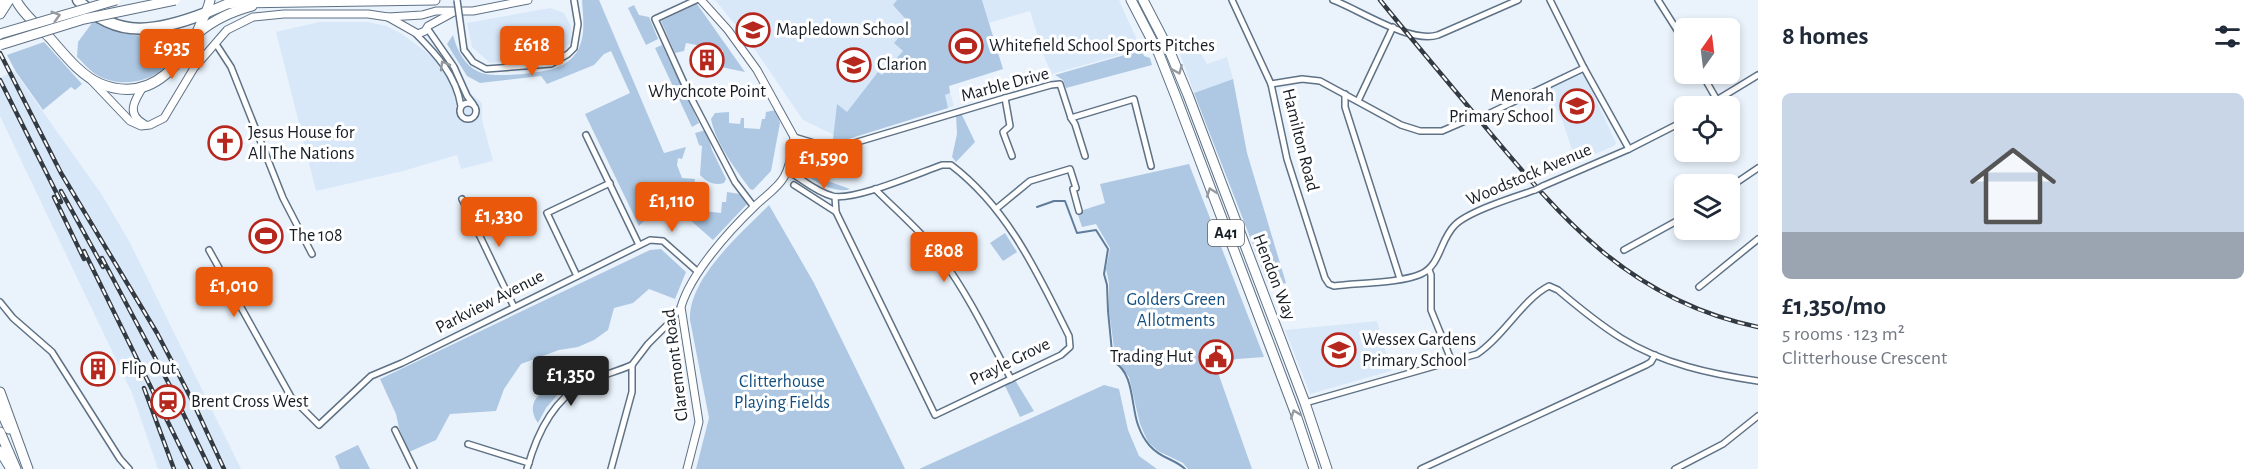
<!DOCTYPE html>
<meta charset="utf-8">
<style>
body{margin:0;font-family:"Alegreya Sans",sans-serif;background:#f6f6f7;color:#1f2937;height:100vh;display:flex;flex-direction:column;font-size:22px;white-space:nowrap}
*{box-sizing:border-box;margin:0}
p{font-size:20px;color:#747a83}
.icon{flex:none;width:33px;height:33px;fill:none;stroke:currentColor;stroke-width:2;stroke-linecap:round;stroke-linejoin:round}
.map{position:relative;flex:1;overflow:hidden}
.sheet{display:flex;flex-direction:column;background:#fff;width:510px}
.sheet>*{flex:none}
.needle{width:39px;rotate:14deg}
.tools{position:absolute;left:1674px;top:18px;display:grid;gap:12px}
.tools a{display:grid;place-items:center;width:66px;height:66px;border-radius:9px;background:#fff;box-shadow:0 3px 9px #0003;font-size:30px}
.price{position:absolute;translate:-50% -51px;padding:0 14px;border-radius:6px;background:#ea580c;color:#fff;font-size:20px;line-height:39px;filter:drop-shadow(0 2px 3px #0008)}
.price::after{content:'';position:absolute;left:50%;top:36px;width:18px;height:14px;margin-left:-9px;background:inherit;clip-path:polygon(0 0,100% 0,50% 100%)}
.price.selected{background:#222;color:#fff}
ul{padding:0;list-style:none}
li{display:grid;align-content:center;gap:12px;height:318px;padding:0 24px}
li span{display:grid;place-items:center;height:186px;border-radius:9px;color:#555}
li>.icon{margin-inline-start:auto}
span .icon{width:108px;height:108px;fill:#fffc;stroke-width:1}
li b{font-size:26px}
h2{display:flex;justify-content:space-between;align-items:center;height:72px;padding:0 24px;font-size:26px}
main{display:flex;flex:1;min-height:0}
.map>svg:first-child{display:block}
.built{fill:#d8e8f9}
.green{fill:#aec8e3}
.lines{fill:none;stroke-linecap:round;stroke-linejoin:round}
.stream{stroke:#5f7d9b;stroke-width:2}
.minor-casing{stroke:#5e7185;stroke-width:8}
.tertiary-casing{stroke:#5e7185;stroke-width:9}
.primary-casing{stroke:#5e7185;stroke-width:11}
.trunk-casing{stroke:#5e7185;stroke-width:11}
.motorway-casing{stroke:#5e7185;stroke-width:13}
.minor{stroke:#fff;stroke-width:5}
.tertiary{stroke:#fff;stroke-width:7}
.primary{stroke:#fff;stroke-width:9}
.trunk{stroke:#fff;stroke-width:9}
.motorway{stroke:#fff;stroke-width:10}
.rail-casing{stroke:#333a42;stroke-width:4.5}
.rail{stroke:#fff;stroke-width:2;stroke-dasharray:7;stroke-linecap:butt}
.minor-bridge-casing{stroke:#5e7185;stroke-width:8;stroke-linecap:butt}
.trunk-bridge-casing{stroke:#5e7185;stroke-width:11;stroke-linecap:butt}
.minor-bridge{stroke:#fff;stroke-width:5}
.trunk-bridge{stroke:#fff;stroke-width:9}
.oneway{stroke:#96999d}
.labels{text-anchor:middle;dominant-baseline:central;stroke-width:6;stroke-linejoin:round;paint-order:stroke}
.shield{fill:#fff;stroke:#5c6166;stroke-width:1.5}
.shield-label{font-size:16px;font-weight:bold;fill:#161d25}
.poi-label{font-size:18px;fill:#161d25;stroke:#fff;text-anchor:start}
.street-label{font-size:18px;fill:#161d25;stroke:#fff}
.park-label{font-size:18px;fill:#114e81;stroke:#fff}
</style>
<main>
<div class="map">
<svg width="1758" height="469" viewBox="0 0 1758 469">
<rect width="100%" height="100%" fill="#eaf3fc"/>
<!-- built -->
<g class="built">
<polygon points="715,0 923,0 954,106 845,140 803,120 751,44"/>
<polygon points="982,0 1119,0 1141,49 1052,74 1045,59 1030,11 989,23"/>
<polygon points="550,8 564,13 571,26 571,42 556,57 490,63 472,47 467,23"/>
<polygon points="319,22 368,22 386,26 402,34 437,60 452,53 471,94 482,103 482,120 493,161 461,169 457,155 403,171 316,191 276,32"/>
<polygon points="1196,45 1207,64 1227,57 1233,79 1194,93 1179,51"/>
<polygon points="14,71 102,195 129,241 241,469 158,469 132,393 0,116 0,78"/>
<polygon points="1583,72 1616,143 1614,146 1576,162 1563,122 1547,90"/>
<polygon points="1377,321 1391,371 1310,394 1285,330"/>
</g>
<!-- green -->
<g class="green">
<path d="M582,0H599L664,153L686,147L682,159L678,158L677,165L682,178L695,179L691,207L673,194V191L639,226L585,114L630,93L611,51L604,54L594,65L547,84L541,76L480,83L467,76L447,44L453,35C457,50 464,65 479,72C495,79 546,73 561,66C567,63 575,56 578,50C586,34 583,17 582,0Z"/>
<polygon points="897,0 982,0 1003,69 949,86 950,93 945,95 948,108 845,140 833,139 837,104 847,112 878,72 882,75 903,51 894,43 906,29 908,31 912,26 893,5"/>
<polygon points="697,4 745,72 721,67 723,50 686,43 684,51 675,53 661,21"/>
<polygon points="634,5 639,15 649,17 658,39 646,45 628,8"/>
<path d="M95,22C123,37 151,40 181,29L183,39C178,48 173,59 165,67C148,84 115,88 94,73C88,69 83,62 77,57L78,42L92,23Z"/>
<polygon points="44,42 82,84 75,90 71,87 43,110 16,72 7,55"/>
<polygon points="662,45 699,123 692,127 655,48"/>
<polygon points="1142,50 1144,56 1150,58 1152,65 1066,88 1063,80 1055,75"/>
<polygon points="1233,79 1247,153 1286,283 1269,286 1194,93"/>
<path d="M776,110L780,123L771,171L753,190L750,189C735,168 716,144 711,119L715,113L729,112V123L740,124L741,118H744V128L760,129L762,119H765L766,112Z"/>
<polygon points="961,113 975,142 956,162 952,157 957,134 956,115"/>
<path d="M706,130L712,150L726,179L724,183C714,186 707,182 700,175L702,146L699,145L695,133Z"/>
<path d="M798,140L836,152V158L832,159L825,180L850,189C836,195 803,178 797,164C794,157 796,148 798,140Z"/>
<polygon points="1189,164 1264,357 1237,359 1215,364 1252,469 1188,469 1183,463 1158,451 1148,442 1140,424 1129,377 1116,362 1109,311 1109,283 1106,269 1110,248 1096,224 1082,227 1077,212 1105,203 1100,184"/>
<polygon points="727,192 740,194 748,203 713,240 689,219 699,200 705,201 704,211 721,213 722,202 726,202"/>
<path d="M769,205L814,283L905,469H696L709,418L690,320C688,278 742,233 769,205Z"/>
<polygon points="1005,233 1017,252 1003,261 990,243"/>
<polygon points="661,249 686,272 675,299 649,289 633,303 614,308 608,330 594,340 578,347 559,350 521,364 504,389 496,411 450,414 436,440 409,452 399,428 396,414 380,379 650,250"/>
<polygon points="1015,380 1034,411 1020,417 1005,386"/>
<polygon points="1104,385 1119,389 1128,430 1139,456 1157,469 919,469"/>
<path d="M550,390L560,392L546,408L538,423C528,409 533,394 550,390Z"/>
<polygon points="358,445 370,469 340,469 335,456"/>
</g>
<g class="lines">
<!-- stream -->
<path class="stream" d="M1037,207L1054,201H1065L1077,233L1096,230L1108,249L1104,274L1107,285L1108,311L1113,362C1134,371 1131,406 1138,425C1144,442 1153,452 1169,459C1175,462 1180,464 1185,469"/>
<defs>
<g id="minor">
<polyline points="696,0 655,19 688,92 735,182 754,207"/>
<path d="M1232,0L1271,84L1287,159L1325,278L1329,284L1334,286C1358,283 1401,283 1421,274C1441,265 1440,239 1455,225C1469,211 1515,197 1535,190"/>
<path d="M1333,0C1360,10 1410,44 1438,35L1518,0"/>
<polyline points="1550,0 1584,68 1629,149"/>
<polyline points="1658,0 1684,41"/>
<polyline points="427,28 454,67 467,96 473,104"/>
<path d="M415,33C436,54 456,75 461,106"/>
<polyline points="216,44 231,67 283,198 312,254"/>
<polyline points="464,50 473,62 486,69 551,64 568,54 574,48 578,24 574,0"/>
<polyline points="1702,74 1717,100"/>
<polyline points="1271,84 1302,79 1320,81 1401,125 1420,131 1442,131 1472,118"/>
<polyline points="1345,94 1345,107 1400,279"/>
<polyline points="1005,98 1010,126 1003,132 1012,156"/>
<polyline points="1358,101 1393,27"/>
<circle cx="468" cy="111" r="8"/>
<polyline points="1707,106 1758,75"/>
<polyline points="1486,115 1584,68"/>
<polyline points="1071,118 1075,124 1085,156"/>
<polyline points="586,135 639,245"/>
<polyline points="794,137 834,149 1005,98 1051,85 1060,84 1071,118 1134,99 1151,166"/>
<path d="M788,171C802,179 816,192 832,196C852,202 919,173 942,165H951C1008,208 1038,274 1069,336L1070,347L1061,355L935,415L836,212L835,197"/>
<polyline points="794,185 836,212"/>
<polyline points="1543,186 1629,149 1684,121"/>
<polyline points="1730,187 1758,168"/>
<path d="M875,189C898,212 923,233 942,259C969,296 989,338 1011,379"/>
<polyline points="462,199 514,307"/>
<polyline points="996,209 1030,181 1070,169 1076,188 1073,189 1079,211"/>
<polyline points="209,250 291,397 319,425 371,376 402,363 650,240 663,241 698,272"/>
<polyline points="1624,250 1684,217"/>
<polyline points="1429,270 1431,275 1431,310 1452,362"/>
<polyline points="577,276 547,213 610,183"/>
<polyline points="1699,287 1758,239"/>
<polyline points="0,302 13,318 52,352 120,459 129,469"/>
<path d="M1305,403L1477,354C1504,336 1523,299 1549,286L1558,290C1578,307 1599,324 1621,338C1663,364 1711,374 1758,381"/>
<polyline points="395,430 414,469"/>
<polyline points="468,444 529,463"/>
<path d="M527,469C536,436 552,401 583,384C598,376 616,372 632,365"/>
<polyline points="611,469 632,392 632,365 648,344 667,325 681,307"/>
<polyline points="1421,469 1646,365 1651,362 1655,355"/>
<polyline points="1675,469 1723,444 1758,416"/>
</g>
<g id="tertiary">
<polyline points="388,17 418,34 425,31 428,26 454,12"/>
<polyline points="91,80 130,121 141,126 150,125 164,118 194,68 227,30 253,17 284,14 368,14 388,17 422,15 436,11 473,11 528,0"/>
<path d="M143,87C134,101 126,114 144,124"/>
<path d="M687,469L699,422L681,307C691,273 729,231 755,206C764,197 778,188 784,177C791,165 792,150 794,137L757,70L728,30L701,0"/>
</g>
<g id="primary">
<polyline points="0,392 28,469"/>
<polyline points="0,409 9,429"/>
<polyline points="0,432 16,469"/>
<polyline points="0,451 11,469"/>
</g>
<g id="trunk">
<path d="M16,0C23,14 39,27 50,38C64,54 81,76 101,84C149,103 179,68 198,30C202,20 208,11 210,0"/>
<polyline points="1131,0 1159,54 1176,97 1295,412 1314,469"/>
<polyline points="1143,0 1170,52 1188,95 1305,403 1327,469"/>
<polyline points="206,13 227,4 236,3 435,0"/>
<polyline points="0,14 9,0"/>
<path d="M198,33C215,19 231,12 252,6"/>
</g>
<g id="motorway">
<path d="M78,0C117,41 159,31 206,13"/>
<polyline points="0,2 0,0"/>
</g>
</defs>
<!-- minor casing -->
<use href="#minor" class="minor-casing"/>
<!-- tertiary casing -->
<use href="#tertiary" class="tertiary-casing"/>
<!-- primary casing -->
<use href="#primary" class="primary-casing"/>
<!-- trunk casing -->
<use href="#trunk" class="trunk-casing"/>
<!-- motorway casing -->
<use href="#motorway" class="motorway-casing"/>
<!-- minor -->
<use href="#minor" class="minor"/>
<!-- tertiary -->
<use href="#tertiary" class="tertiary"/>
<!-- primary -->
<use href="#primary" class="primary"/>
<!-- trunk -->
<use href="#trunk" class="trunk"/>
<!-- motorway -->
<use href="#motorway" class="motorway"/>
<defs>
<g id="rail">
<path d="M1380,0C1413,41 1448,82 1482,123C1562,219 1629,300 1758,327"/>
<polyline points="0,53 61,173 157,333 193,402 224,469"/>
<polyline points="0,80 61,202"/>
<polyline points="61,191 103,267"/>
<polyline points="54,197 84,259"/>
<polyline points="84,251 191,469"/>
<polyline points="102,258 169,384 210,469"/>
<polyline points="144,388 174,469"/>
</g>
</defs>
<!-- rail casing -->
<use href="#rail" class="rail-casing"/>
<!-- rail -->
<use href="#rail" class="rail"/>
<defs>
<g id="minor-bridge">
<polyline points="457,0 464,50"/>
<polyline points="1535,190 1543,186"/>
</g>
<g id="trunk-bridge">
<polyline points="0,34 116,0"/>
<polyline points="0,45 84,19 175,0"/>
</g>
</defs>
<!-- minor-bridge casing -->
<use href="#minor-bridge" class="minor-bridge-casing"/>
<!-- trunk-bridge casing -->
<use href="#trunk-bridge" class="trunk-bridge-casing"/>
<!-- minor-bridge -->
<use href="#minor-bridge" class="minor-bridge"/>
<!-- trunk-bridge -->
<use href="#trunk-bridge" class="trunk-bridge"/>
</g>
<!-- one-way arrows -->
<defs><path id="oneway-chevron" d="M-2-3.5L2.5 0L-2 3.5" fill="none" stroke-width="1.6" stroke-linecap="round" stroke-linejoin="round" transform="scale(1.5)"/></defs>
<g class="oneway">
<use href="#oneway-chevron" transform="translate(56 16) rotate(-16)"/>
<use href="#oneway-chevron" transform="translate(444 65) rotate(-120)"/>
<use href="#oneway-chevron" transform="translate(1178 70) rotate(67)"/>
<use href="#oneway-chevron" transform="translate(1211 192) rotate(-110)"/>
<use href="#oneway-chevron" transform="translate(1295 414) rotate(-110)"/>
</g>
<!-- icons -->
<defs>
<symbol id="school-ring" viewBox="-11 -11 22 22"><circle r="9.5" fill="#fff" stroke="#b6271d" stroke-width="1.5"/><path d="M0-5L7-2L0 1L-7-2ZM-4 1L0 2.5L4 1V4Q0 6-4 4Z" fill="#b6271d"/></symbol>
<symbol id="stadium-ring" viewBox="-11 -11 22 22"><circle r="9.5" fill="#fff" stroke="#b6271d" stroke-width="1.5"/><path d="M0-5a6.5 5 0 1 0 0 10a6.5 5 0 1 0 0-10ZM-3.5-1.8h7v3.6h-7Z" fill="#b6271d"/></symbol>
<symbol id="building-ring" viewBox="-11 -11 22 22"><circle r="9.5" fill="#fff" stroke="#b6271d" stroke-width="1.5"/><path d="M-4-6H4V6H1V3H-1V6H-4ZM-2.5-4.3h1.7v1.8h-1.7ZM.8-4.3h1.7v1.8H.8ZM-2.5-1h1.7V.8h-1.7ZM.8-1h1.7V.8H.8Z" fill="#b6271d"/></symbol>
<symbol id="church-ring" viewBox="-11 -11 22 22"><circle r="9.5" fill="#fff" stroke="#b6271d" stroke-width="1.5"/><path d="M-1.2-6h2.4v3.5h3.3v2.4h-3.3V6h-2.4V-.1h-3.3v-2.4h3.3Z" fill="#b6271d"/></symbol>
<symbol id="civic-ring" viewBox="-11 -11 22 22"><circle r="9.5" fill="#fff" stroke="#b6271d" stroke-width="1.5"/><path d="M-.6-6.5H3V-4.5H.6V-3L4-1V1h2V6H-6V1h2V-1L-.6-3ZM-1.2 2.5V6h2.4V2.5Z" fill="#b6271d"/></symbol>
<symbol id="station-ring" viewBox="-11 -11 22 22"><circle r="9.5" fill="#fff" stroke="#b6271d" stroke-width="1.5"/><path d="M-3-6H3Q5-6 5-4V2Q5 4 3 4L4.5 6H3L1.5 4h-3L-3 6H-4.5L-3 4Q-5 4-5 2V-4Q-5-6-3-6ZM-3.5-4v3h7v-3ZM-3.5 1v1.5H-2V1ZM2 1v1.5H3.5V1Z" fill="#b6271d"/></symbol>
</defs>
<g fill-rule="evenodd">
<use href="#school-ring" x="734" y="11" width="38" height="38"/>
<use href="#stadium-ring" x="947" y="27" width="38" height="38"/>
<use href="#building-ring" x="688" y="41" width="38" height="38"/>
<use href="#school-ring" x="835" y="46" width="38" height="38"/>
<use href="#school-ring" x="1558" y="87" width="38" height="38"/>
<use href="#church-ring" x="206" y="124" width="38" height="38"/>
<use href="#stadium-ring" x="247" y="217" width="38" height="38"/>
<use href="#school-ring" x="1320" y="331" width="38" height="38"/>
<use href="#civic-ring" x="1197" y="338" width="38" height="38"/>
<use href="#building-ring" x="79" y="350" width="38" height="38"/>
<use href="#station-ring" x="149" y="383" width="38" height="38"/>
</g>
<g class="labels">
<!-- shield labels -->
<rect class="shield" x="1208" y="220" width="36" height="26" rx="4.5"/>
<g class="shield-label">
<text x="1226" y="233">A41</text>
</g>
<!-- poi labels -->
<g class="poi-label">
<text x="776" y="30">Mapledown School</text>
<text x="989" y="46">Whitefield School Sports Pitches</text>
<text x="877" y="65">Clarion</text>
<text x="707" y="92" text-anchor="middle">Whychcote Point</text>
<text x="1554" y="96" text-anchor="end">Menorah<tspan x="1554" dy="21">Primary School</tspan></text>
<text x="248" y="133">Jesus House for<tspan x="248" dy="21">All The Nations</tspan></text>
<text x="289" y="236">The 108</text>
<text x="1362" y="340">Wessex Gardens<tspan x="1362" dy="21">Primary School</tspan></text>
<text x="1193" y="357" text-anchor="end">Trading Hut</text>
<text x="121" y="369">Flip Out</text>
<text x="191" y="402">Brent Cross West</text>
</g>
<!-- street labels -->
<g class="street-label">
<text transform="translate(1005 85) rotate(-15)">Marble Drive</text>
<text transform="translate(1300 140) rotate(76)">Hamilton Road</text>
<text transform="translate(1529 175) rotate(-23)">Woodstock Avenue</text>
<text transform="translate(1274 277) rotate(69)">Hendon Way</text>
<text transform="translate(490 302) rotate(-27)">Parkview Avenue</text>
<text transform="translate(1010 362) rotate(-26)">Prayle Grove</text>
<text transform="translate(676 365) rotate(-97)">Claremont Road</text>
</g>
<!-- park labels -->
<g class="park-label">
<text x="1176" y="300">Golders Green<tspan x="1176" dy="21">Allotments</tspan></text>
<text x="782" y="382">Clitterhouse<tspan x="782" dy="21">Playing Fields</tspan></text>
</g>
</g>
</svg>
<div class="tools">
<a><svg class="needle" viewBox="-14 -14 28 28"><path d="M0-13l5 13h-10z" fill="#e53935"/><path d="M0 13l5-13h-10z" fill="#747a83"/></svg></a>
<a><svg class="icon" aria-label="locate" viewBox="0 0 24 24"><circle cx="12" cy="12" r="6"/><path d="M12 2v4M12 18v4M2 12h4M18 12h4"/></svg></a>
<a><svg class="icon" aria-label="layers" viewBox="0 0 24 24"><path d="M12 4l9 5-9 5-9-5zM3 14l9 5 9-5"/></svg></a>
</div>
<b class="price" style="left:532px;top:77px">£618</b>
<b class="price" style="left:172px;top:80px">£935</b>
<b class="price" style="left:824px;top:190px">£1,590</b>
<b class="price" style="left:672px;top:233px">£1,110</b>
<b class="price" style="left:499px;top:248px">£1,330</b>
<b class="price" style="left:944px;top:283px">£808</b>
<b class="price" style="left:234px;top:318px">£1,010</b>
<b class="price selected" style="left:571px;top:407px">£1,350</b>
</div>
<section class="sheet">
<h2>8 homes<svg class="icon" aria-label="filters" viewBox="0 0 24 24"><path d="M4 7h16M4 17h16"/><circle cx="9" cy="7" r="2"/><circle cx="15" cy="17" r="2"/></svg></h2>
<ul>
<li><span style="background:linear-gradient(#c9d6e8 75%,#9aa5b1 0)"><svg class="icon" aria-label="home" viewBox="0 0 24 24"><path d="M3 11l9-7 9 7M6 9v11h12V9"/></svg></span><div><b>£1,350/mo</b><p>5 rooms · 123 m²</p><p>Clitterhouse Crescent</p></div></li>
</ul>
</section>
</main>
